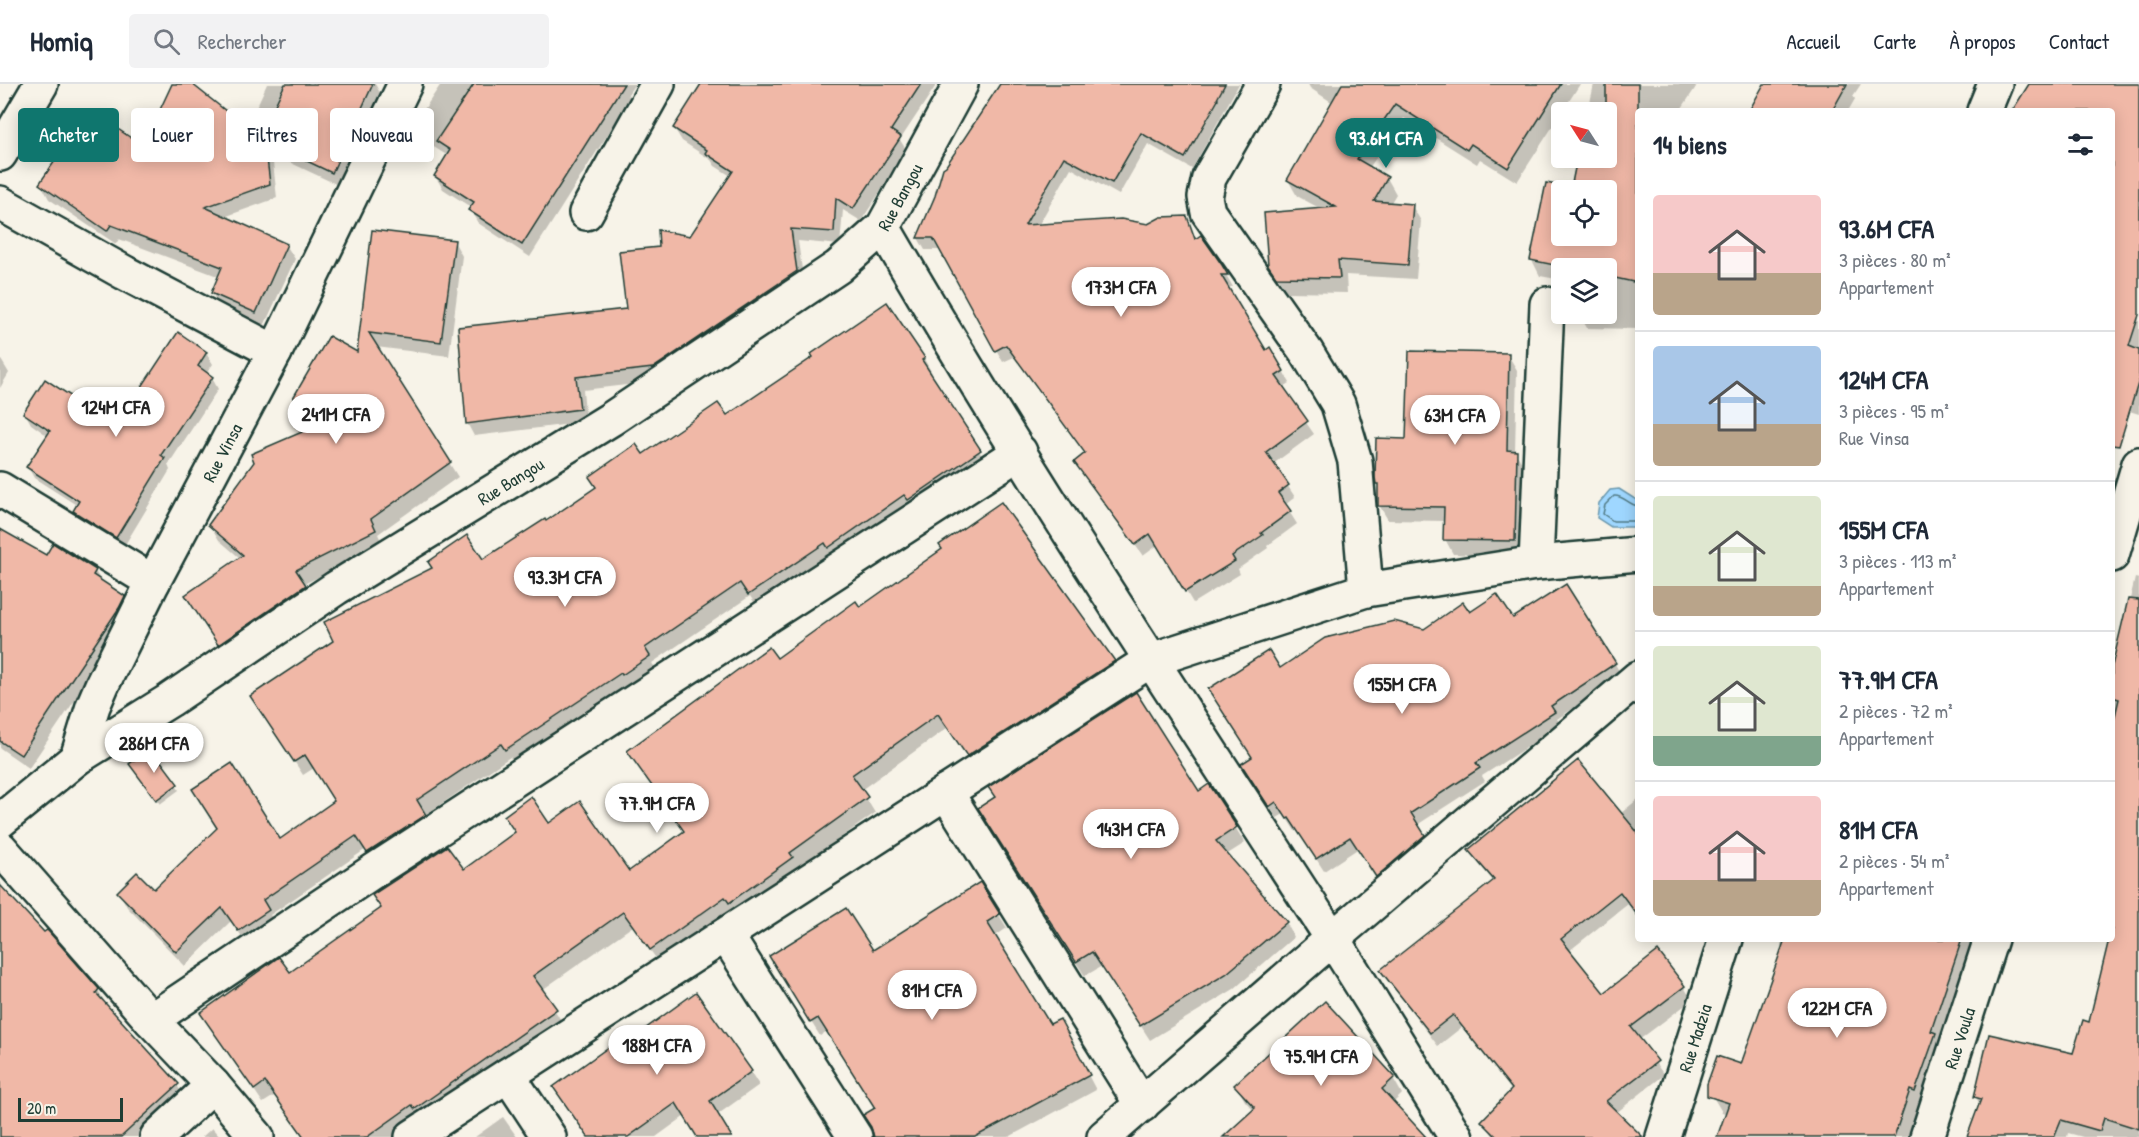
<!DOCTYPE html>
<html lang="fr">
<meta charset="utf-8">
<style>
body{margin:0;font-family:"Patrick Hand",sans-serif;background:#f2f2f3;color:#1f2937;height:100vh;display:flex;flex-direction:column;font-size:22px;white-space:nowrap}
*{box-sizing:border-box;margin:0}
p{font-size:20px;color:#747a83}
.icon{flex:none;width:33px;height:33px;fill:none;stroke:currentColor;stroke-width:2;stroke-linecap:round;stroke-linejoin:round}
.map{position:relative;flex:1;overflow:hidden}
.side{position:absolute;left:1635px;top:24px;width:480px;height:834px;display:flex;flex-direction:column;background:#fff;border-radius:6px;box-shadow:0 3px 15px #0003}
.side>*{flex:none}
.top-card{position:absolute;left:18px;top:24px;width:570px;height:54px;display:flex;gap:12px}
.needle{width:39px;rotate:306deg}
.tools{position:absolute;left:1551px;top:18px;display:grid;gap:12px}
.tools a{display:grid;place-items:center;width:66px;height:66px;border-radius:6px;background:#fff;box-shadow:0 3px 15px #0003;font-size:30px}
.scale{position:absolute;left:18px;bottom:15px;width:105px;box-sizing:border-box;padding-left:6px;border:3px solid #1f3d34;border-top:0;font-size:16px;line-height:21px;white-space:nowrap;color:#1f3d34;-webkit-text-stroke:4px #f7f3e8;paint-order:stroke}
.price{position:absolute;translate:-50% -51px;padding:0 14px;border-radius:21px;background:#fff;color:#222;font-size:20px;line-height:39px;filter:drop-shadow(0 2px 3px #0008)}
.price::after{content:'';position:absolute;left:50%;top:36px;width:18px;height:14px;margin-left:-9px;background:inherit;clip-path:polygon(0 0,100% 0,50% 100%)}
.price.selected{background:#0f766e;color:#fff}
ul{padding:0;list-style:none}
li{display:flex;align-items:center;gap:18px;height:150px;padding:0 18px}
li+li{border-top:2px solid #e0e1e3}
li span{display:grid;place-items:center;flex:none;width:168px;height:120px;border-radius:6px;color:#555}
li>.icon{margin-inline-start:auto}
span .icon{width:72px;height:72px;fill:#fffc;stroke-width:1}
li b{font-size:26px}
h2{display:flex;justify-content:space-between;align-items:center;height:72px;padding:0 18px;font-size:26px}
.chip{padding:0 21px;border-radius:6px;background:#fff;box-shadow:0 3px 15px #0003;font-size:21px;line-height:54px}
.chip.selected{background:#0f766e;color:#fff}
header{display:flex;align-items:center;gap:36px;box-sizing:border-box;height:84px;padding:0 30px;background:#fff;border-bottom:2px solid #e0e1e3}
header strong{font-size:28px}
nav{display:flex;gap:33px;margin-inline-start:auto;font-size:21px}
.search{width:420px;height:54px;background:#f2f2f3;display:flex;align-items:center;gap:15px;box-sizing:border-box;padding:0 21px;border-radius:6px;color:#747a83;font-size:22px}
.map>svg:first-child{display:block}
.water{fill:#9fd7ff;stroke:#6c99ae;stroke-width:1.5}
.shadow{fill:#0003;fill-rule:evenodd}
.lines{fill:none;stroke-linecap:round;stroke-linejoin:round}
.shore{stroke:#527b85;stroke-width:1.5}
.building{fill:#f0b8a7;stroke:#1f3d34;stroke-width:1.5;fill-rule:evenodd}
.minor-casing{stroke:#1f3d34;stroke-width:38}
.minor{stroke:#f7f3e8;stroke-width:33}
.labels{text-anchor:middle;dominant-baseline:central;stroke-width:6;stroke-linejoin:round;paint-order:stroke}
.street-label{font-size:18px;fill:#1f3d34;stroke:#f7f3e8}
</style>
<header>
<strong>Homiq</strong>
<div class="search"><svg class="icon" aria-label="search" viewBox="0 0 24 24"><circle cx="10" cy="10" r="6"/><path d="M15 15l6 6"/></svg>Rechercher</div>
<nav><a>Accueil</a><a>Carte</a><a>À propos</a><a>Contact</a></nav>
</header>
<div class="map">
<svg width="2139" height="1053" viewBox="0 0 2139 1053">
<rect width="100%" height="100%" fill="#f7f3e8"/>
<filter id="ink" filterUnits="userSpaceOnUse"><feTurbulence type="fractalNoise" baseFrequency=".0167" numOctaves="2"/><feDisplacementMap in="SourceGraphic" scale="12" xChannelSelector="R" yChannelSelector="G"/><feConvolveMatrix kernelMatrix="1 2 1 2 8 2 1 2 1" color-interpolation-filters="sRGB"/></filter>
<g filter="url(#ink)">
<!-- water -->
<polygon class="water" points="1619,405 1638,417 1638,443 1611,443 1597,434 1599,419 1610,406"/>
<!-- shadow -->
<g class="shadow">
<polygon points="174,0 189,0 225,28 255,26 267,0 375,0 382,12 340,102 272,70 277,114 224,133 286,161 295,175 264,242 220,223 212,209 220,193 119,155 116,160 49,115 41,100 97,48 143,64"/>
<polygon points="441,0 635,0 628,10 630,15 530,173 478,139 470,126 472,124 443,105 435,92 448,72 421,55 413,42"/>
<polygon points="703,0 937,0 900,56 907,67 861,137 843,126 840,161 798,157 804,200 661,297 583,306 586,338 474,352 467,339 627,227 660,164 690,154 731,92 715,82 711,76 682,57 674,44"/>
<polygon points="1001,0 1239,0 1192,85 1148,60 1119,111 1071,84 1038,142 1148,141 1186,133 1197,156 1221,182 1233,203 1226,203 1265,268 1283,287 1290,299 1282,304 1314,350 1273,380 1295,413 1285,421 1297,440 1267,462 1268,464 1238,485 1240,490 1193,519 1158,461 1143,472 1076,378 1086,370 1014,273 1003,278 941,166 925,166 918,154 937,113 947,83"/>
<polygon points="1308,0 1580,0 1517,98 1480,75 1477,80 1404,34 1369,84 1387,94 1396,110 1390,120 1412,122 1421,137 1416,195 1346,191 1347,209 1287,208 1270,180 1323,126 1297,112 1288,96 1333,19 1310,4"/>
<path d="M1594,0H1698L1680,27H1638V245L1587,244L1579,230H1606V184H1562V196L1540,192L1532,176L1548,101L1572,106L1579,74H1606V28H1588ZM1562,106H1606V152H1562Z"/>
<polygon points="1765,0 1861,0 1853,12 1855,15 1848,27 1751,27"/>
<polygon points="2031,0 2139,0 2139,330 2123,325 2112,358 2112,27 2014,27"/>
<polygon points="374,148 454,157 462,172 449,272 376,263 458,393 378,450 383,461 304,500 313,517 227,575 195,526 240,474 219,456 210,441 323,340 303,329 294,314 358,270"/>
<polygon points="206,269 213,280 206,290 212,294 218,305 168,381 170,386 123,464 81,439 75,427 78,422 34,394 28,383 48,352 31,340 25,329 116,344"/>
<polygon points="1508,271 1517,286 1515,367 1524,383 1523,472 1453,470 1445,455 1445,437 1388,436 1379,421 1379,403 1377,399 1408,357"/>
<polygon points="0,274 9,289 0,304"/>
<polygon points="924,275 932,289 929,291 988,381 758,524 750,512 652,579 657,587 515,680 510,673 425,731 433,746 376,782 366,765 270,831 276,841 248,861 231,837 185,882 127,823 119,808 154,807 279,757 336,718 314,684 303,691 261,626 482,477 546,439 642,372 726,333"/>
<polygon points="0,447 47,473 95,487 102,499 124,513 133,528 127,539 29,684 0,664"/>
<polygon points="2135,494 2139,495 2139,1053 2083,1053 2068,1049 2067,1053 1969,1053 1980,1021 1976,1013 2074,970 2090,940 2112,855 2112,652 2118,626 2112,625 2112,581 2114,582"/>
<polygon points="860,525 1114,578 1122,592 977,686 947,644 861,706 875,729 798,784 800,788 660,880 633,842 542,906 564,941 396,1053 304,1053 274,1012 263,1019 202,929 290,890 463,787 549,741 629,789 685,748 638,682 777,576"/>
<polygon points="1470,531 1513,536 1615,580 1622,592 1557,635 1561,641 1482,692 1485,697 1417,741 1431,764 1384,804 1359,764 1324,787 1297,745 1295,747 1284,730 1277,734 1250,693 1253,674 1280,586 1424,547"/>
<polygon points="134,685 176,701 179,706 160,720"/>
<polygon points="1209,702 1245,759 1226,771 1286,838 1294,853 1234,905 1150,956 1102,882 1085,892 1042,825 996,714 1198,709"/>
<polygon points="1638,715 1638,833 1628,820 1569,867 1604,911 1684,903 1692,916 1639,956 1664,991 1616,1029 1638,1053 1494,1053 1483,1037 1512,1007 1462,943 1438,962 1390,899 1382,886 1494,798 1478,779 1470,766 1620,730"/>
<polygon points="0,799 6,810 44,850 46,848 98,906 106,920 177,1001 185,1015 143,1053 0,1053"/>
<polygon points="999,831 1007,844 994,853 1050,942 1067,951 1096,1006 1009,1053 875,1053 876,1025 827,947 820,952 779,887 873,868"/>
<polygon points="1783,855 1976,855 1940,959 1924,1022 1919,1021 1907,1053 1718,1053 1727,1030 1722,1028 1713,1013 1742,982 1783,865 1781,861"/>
<polygon points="630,957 750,987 759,1001 717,1031 731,1053 698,1053 685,1032 656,1053 588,1053 555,1003"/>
<polygon points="1393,994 1402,1010 1393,1019 1422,1053 1225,1053 1254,1027 1245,1017 1236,1001"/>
<polygon points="503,1033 517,1053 475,1053"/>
<polygon points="212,1044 220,1053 202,1053"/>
</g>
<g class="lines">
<!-- shore -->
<path class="shore" d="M1638,422C1629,421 1623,411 1614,412L1605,421L1603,430L1613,437H1638"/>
</g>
<!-- building -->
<g class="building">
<polygon points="172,0 192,0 226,27 274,23 285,0 373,0 332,89 265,57 270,100 205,123 287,160 256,229 211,209 222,183 111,141 107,147 39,100 83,36 96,46 103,35 143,62"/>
<polygon points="474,0 624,0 522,161 468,126 474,118 434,92 450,66 436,57"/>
<polygon points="701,0 921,0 891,46 901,53 853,125 836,114 834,148 791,145 797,187 653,284 576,293 580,325 466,340 458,243 626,225 619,167 659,163 658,146 690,152 733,87 705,69 707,66 673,44"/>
<polygon points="1000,0 1225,0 1217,15 1218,16 1185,74 1141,49 1112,99 1064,73 1025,141 1121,135 1148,140 1161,133 1187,132 1195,155 1201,151 1222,181 1228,191 1221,191 1266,266 1270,263 1284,287 1276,292 1308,337 1266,368 1289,401 1278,409 1291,427 1261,449 1263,451 1232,472 1235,477 1185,508 1150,450 1135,461 1074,378 1085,369 1006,261 995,267 933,154 917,154 935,112 943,84 946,82"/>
<polygon points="1342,0 1561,0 1508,84 1471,60 1467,66 1395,20 1357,75 1388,93 1374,117 1413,120 1408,181 1338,176 1340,194 1276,193 1268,181 1264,129 1336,123 1287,96"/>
<path d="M1606,0H1638V199L1606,192V184H1569L1530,176L1546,99L1571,104L1577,74H1606ZM1562,106H1606V152H1562Z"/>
<polygon points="1764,0 1847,0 1832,27 1749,27"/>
<polygon points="2029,0 2139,0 2139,231 2129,262 2139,266 2139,296 2119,362 2112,361 2112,27 2012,27"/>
<polygon points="372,146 455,156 441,258 369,249 451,378 371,435 376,446 296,486 306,501 218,561 185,511 243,471 208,441 254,378 251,370 330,336 293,314 329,252 357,268"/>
<polygon points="887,218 925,274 922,276 981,366 908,416 904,411 828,464 825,459 748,511 740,499 645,564 650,572 622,591 621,589 505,666 501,660 417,716 426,731 367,769 356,752 263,816 269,826 238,847 222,824 176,868 117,808 137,788 154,805 217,744 192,705 232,679 280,755 334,717 305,671 294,678 250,612 333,557 324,538 432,484 428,478 467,451 483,475 545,435 546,437 596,403 589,393 636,360 643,370 718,319 727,331 813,273 811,270"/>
<polygon points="178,248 207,268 198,282 213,293 161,371 165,374 116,454 73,427 79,417 26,383 50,347 23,329 45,295 116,342"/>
<polygon points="1409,267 1509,269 1507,366 1517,367 1515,457 1443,456 1444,423 1378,422 1378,400 1376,400 1375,393 1376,354 1406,355"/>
<polygon points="1001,418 1115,577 967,672 938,630 852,691 868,713 790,769 793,773 729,819 725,813 650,866 623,828 533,892 557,925 415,1025 412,1021 367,1053 304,1053 265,998 254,1006 200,929 279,873 290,888 381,824 372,811 447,762 464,785 515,748 504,732 531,712 549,739 580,717 629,787 684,747 627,667 769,563 777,574 856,517 860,523 942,465 939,461"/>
<polygon points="0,445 46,471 53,459 96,486 93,491 125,512 119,524 21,671 0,657"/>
<polygon points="1566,500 1616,579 1551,622 1555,628 1476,679 1480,684 1411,729 1425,751 1376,793 1350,753 1316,775 1289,734 1287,735 1276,718 1269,723 1241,680 1252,673 1208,605 1269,566 1280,584 1325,554 1394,537 1424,545 1463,518 1470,528 1497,510 1513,534"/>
<polygon points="2128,515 2139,516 2139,1045 2104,1034 2100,1047 2061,1036 2054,1053 1967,1053 1981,1015 1974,1013 1989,950 2073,969 2083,936 2089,938 2109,855 2112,855 2112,645 2119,615 2112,613 2112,582"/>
<polygon points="1136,608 1199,707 1209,700 1237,743 1216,757 1287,838 1226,890 1140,942 1092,868 1076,878 978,724 995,713 988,703"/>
<polygon points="151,664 178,700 156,716 129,680"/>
<polygon points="1578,676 1638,749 1638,832 1620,808 1561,855 1604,909 1658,867 1685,902 1631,943 1658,977 1606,1017 1643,1053 1497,1053 1481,1037 1512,1005 1453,931 1430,949 1380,886 1494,796 1468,766"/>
<polygon points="980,798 1000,830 987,838 1050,940 1060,935 1090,991 975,1053 874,1053 871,1043 863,1031 875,1024 818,934 810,939 769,872 846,824 873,866"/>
<polygon points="0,801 44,848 47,846 50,849 99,905 96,909 179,1000 121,1053 0,1053"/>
<polygon points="1785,855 1962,855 1931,947 1936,949 1915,1008 1910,1006 1894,1053 1717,1053 1729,1019 1707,1012 1707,1000 1717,972 1741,980"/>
<polygon points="696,908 752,987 710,1017 732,1053 697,1053 676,1019 628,1053 588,1053 553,1003 627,950 631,955"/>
<polygon points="1325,917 1395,993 1382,1005 1426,1053 1223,1053 1255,1024 1234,1001"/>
</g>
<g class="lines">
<defs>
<g id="minor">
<polyline points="1263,0 1209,94 1205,113 1208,128 1307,269 1338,320 1355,377 1366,506"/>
<polyline points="1984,27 1995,0"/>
<polyline points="0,70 41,0"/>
<polyline points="0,119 125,189 275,268"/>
<polyline points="586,129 658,0"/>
<path d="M883,143C1023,384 1178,617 1330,851C1373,918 1414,986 1456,1053"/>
<polyline points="0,405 153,498"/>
<polyline points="2112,471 2139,380"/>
<polyline points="1536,479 1547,220"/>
<path id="s1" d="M77,674L93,622L102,601L153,498L275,268L405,0"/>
<polyline points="946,708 1142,1021"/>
<path id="s2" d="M0,737L77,674L170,616L336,504L611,335L838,183L883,143L961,0"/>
<polyline points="0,764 151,936 213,1001 257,1053"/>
<polyline points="726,851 855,1053"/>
<polyline points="151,936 375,786 1020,368"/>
<polyline points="508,991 549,1053"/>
<polyline points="157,1053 213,1001"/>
<polyline points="412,1053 1151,576 1366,506 1536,479 1638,470"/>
<polyline points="1104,1053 1332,855 1638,594"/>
<path id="s3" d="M1663,1053L1726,855"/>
<path id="s4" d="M1927,1053L1991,855"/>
</g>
</defs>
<!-- minor casing -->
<use href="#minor" class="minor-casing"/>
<!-- minor -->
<use href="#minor" class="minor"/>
</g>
</g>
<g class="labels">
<!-- street labels -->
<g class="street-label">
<text stroke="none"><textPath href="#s2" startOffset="1100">Rue Bangou</textPath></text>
<text stroke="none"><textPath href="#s1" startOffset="339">Rue Vinsa</textPath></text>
<text stroke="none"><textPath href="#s2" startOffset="614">Rue Bangou</textPath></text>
<text stroke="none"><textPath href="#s3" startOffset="104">Rue Madzia</textPath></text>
<text stroke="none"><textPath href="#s4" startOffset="104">Rue Voula</textPath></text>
</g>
</g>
</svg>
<div class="tools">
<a><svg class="needle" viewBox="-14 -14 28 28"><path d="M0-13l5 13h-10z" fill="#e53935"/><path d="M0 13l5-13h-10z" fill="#747a83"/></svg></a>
<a><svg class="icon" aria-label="locate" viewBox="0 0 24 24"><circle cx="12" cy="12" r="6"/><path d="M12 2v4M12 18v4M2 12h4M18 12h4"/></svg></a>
<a><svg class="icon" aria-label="layers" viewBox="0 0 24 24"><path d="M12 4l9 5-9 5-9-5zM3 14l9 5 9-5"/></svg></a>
</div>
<div class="scale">20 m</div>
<b class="price selected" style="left:1386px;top:85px">93.6M CFA</b>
<b class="price" style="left:1121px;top:234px">173M CFA</b>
<b class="price" style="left:116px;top:354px">124M CFA</b>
<b class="price" style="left:336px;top:361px">241M CFA</b>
<b class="price" style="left:1455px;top:362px">63M CFA</b>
<b class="price" style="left:565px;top:524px">93.3M CFA</b>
<b class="price" style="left:1402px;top:631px">155M CFA</b>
<b class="price" style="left:154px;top:690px">286M CFA</b>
<b class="price" style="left:657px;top:750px">77.9M CFA</b>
<b class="price" style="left:1131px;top:776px">143M CFA</b>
<b class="price" style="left:932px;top:937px">81M CFA</b>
<b class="price" style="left:1837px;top:955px">122M CFA</b>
<b class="price" style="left:657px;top:992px">188M CFA</b>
<b class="price" style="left:1321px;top:1003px">75.9M CFA</b>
<div class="top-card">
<a class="chip selected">Acheter</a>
<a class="chip">Louer</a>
<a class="chip">Filtres</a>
<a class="chip">Nouveau</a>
</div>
<section class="side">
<h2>14 biens<svg class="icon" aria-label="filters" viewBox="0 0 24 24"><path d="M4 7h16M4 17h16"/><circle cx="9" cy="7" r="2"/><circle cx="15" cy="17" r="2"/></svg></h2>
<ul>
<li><span style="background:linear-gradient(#f6c9c9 65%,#b9a48a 0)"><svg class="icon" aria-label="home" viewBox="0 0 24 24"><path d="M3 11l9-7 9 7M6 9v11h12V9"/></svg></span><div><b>93.6M CFA</b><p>3 pièces · 80 m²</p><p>Appartement</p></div></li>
<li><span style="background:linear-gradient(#a9c7e8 65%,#b9a48a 0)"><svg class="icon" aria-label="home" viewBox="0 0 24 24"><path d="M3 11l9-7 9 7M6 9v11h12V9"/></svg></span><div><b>124M CFA</b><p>3 pièces · 95 m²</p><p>Rue Vinsa</p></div></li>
<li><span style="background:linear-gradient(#dfe7d0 75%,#b9a48a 0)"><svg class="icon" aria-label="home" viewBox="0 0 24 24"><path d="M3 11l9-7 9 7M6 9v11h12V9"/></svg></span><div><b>155M CFA</b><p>3 pièces · 113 m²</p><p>Appartement</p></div></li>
<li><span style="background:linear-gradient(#dfe7d0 75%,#7fa58c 0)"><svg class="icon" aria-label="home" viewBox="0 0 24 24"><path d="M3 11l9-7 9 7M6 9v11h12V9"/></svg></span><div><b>77.9M CFA</b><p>2 pièces · 72 m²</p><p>Appartement</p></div></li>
<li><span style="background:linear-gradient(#f6c9c9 70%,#b9a48a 0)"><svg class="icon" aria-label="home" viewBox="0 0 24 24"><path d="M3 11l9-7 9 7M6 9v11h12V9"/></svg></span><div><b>81M CFA</b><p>2 pièces · 54 m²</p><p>Appartement</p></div></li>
</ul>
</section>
</div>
